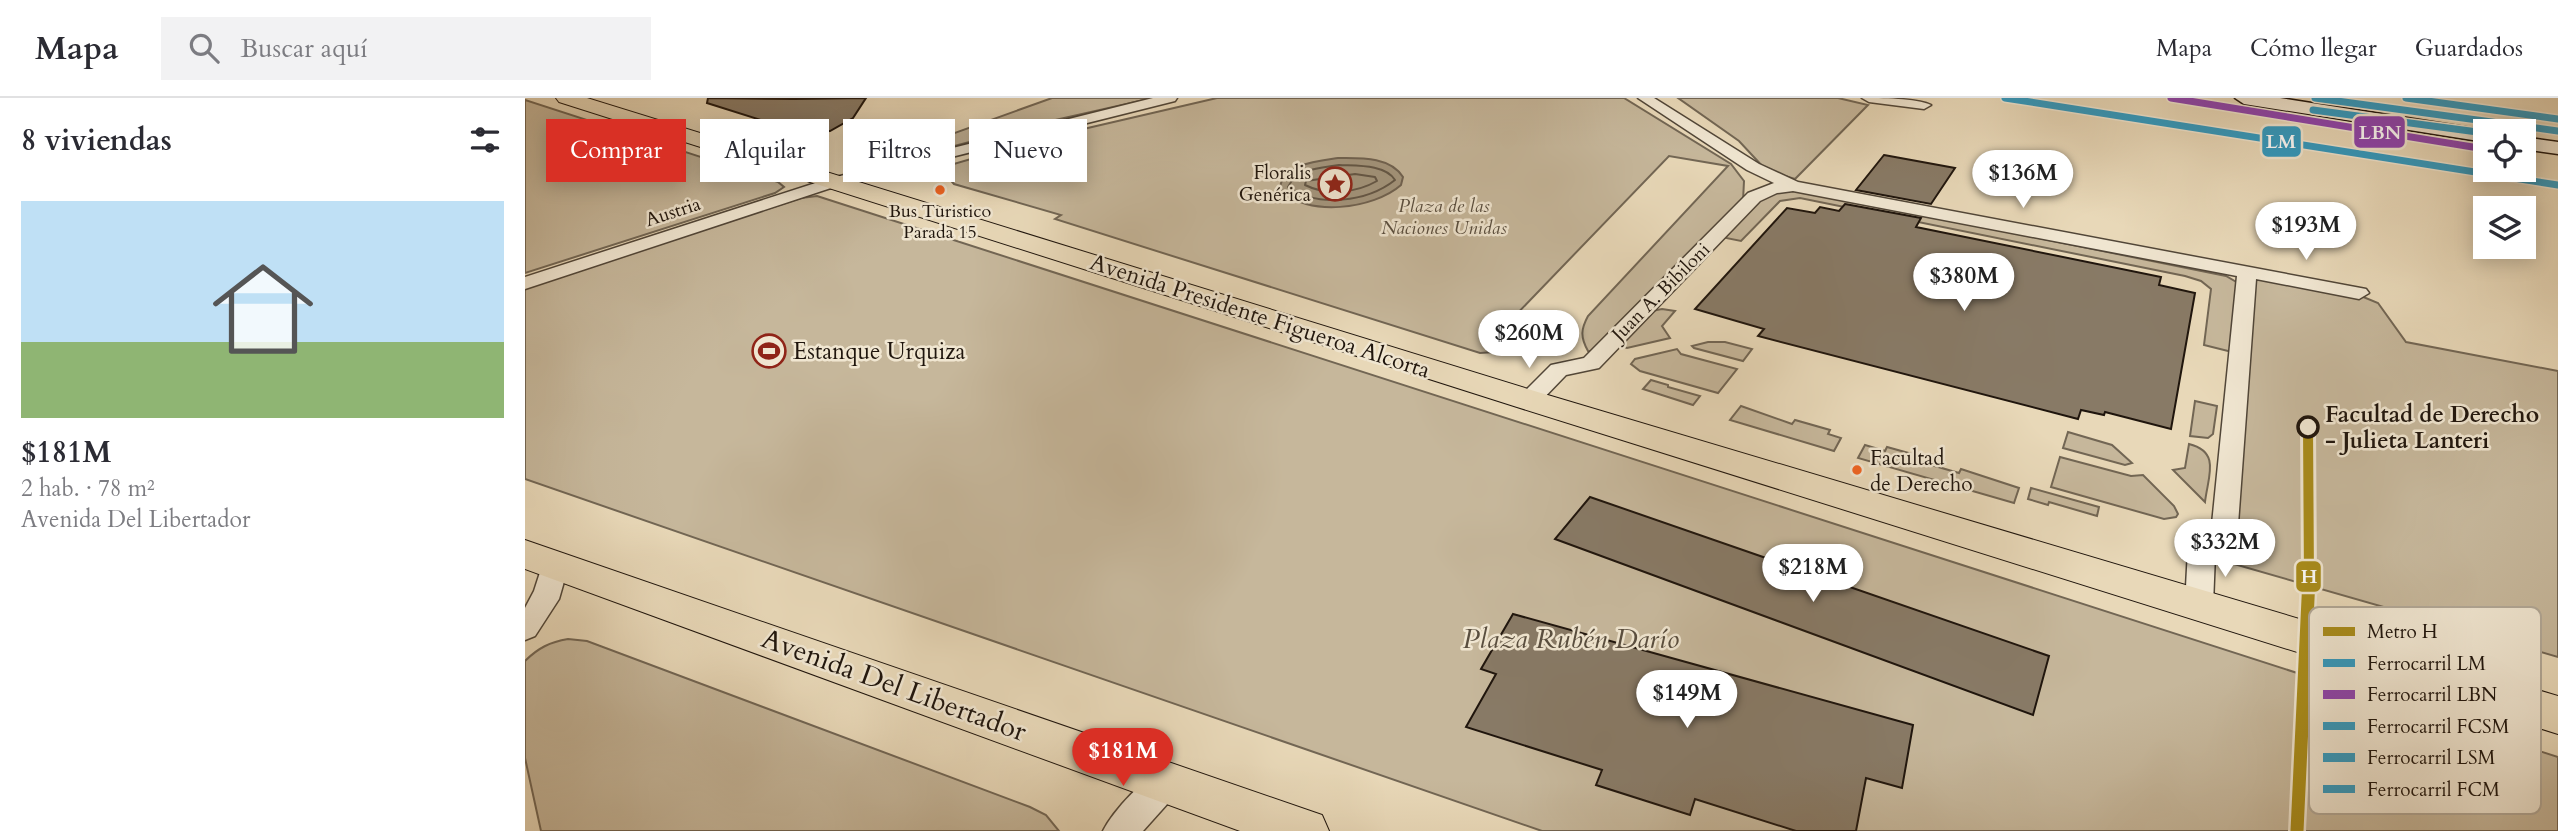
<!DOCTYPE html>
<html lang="es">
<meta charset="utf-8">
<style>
body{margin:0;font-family:Cardo,serif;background:#f2f2f3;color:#2b2b33;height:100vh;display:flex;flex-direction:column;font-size:26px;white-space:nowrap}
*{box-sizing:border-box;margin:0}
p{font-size:23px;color:#7c7c81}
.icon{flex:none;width:38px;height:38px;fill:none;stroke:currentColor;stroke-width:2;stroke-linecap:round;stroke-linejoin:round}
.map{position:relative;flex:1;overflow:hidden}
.panel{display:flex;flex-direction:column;background:#fff;width:525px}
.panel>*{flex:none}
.hud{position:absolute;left:21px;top:21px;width:665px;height:63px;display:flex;gap:14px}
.tools{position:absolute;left:1948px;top:21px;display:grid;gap:14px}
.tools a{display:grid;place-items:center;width:63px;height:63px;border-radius:0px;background:#fff;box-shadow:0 4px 18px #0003;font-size:35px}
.price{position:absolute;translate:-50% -60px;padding:0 16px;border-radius:24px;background:#fff;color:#222;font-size:23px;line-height:46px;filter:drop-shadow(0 2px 4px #0008)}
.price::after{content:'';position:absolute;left:50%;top:42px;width:21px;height:16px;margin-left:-10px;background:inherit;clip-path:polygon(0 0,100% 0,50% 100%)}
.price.selected{background:#d93025;color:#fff}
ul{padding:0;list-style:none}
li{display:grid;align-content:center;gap:14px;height:371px;padding:0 21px}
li+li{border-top:2px solid #e1e1e2}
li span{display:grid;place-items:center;height:217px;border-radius:0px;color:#555}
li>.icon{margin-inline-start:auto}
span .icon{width:126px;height:126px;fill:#fffc;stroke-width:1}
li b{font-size:30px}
h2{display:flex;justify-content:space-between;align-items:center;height:84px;padding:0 21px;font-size:30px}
.chip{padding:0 24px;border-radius:0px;background:#fff;box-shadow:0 4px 18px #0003;font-size:24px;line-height:63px}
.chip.selected{background:#d93025;color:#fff}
header{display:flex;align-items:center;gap:42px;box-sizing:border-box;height:98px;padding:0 35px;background:#fff;border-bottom:2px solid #e1e1e2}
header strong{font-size:33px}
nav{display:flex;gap:38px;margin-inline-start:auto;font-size:24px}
.search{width:490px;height:63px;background:#f2f2f3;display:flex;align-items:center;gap:18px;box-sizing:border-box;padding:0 24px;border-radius:0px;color:#7c7c81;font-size:26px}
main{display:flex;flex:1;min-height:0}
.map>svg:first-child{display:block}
.green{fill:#c6b79b;stroke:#726654;stroke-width:2}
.water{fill:#a4967e;stroke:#6f6251;stroke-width:2}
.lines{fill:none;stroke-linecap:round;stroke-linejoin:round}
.shore{stroke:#625646;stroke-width:2}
.building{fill:#887a66;stroke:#1f150d;stroke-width:2}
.street-casing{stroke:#514638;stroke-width:3}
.secondary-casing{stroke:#1f150d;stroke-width:3}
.primary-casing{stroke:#1f150d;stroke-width:2}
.street{fill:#f0e6d1;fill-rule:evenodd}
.secondary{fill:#f0e6d1;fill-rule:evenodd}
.primary{fill:#e8d8b8;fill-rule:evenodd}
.rail-1-casing{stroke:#f0e6d1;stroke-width:10}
.rail-2-casing{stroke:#f0e6d1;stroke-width:10}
.rail-3-casing{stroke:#f0e6d1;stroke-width:10}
.rail-4-casing{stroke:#f0e6d1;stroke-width:10}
.rail-5-casing{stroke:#f0e6d1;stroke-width:10}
.rail-1{stroke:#329ac0;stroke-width:7}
.rail-2{stroke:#8e44ad;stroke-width:7}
.rail-3{stroke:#329ac0;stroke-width:7}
.rail-4{stroke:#329ac0;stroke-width:7}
.rail-5{stroke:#329ac0;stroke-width:7}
.metro-1-far1-casing{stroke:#f0e6d1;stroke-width:16}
.metro-1-casing{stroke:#f0e6d1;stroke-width:18}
.metro-1-far1{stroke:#a98c1a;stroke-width:10}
.metro-1{stroke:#a98c1a;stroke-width:13}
.bus-dot{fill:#f26522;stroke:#f0e6d1;stroke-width:2.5}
.stop-dot{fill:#f0e6d1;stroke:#1f150d;stroke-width:3.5}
.labels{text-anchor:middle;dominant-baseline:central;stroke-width:5;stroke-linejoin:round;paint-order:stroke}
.far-bus-label{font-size:18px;fill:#1f150d;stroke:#f0e6d1}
.far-poi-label{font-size:19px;fill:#1f150d;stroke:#f0e6d1;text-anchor:end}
.far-park-label{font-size:19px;font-style:italic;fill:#594e3f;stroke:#f0e6d1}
.far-street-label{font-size:19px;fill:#1f150d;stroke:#f0e6d1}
.bus-label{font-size:21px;fill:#1f150d;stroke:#f0e6d1;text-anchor:start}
.street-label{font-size:23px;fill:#1f150d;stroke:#f0e6d1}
.poi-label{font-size:23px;fill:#1f150d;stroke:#f0e6d1;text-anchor:start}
.stop-label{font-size:23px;font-weight:bold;fill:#1f150d;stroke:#f0e6d1;text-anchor:start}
.near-park-label{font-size:28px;font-style:italic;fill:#594e3f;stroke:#f0e6d1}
.near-street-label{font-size:28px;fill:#1f150d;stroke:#f0e6d1}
.key{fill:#f0e6d1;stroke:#b1a796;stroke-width:2}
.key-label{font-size:19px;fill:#1f150d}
.line-badge{stroke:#f0e6d1;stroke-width:2.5}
.badge-label{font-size:19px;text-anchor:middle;font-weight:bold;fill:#fff}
</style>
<header>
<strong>Mapa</strong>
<div class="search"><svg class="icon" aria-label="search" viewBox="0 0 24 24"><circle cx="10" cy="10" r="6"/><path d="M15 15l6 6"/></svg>Buscar aquí</div>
<nav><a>Mapa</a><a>Cómo llegar</a><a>Guardados</a></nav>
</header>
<main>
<section class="panel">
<h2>8 viviendas<svg class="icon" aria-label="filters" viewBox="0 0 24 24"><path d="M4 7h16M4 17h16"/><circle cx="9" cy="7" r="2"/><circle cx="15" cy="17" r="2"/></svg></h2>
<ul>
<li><span style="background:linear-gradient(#bfe0f5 65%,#8fb573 0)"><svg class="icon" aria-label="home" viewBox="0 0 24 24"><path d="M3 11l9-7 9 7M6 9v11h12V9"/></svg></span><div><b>$181M</b><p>2 hab. · 78 m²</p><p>Avenida Del Libertador</p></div></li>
</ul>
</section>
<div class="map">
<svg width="2033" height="733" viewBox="0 0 2033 733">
<rect width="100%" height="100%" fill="#e8d8b8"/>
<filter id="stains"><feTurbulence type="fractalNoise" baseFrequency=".00286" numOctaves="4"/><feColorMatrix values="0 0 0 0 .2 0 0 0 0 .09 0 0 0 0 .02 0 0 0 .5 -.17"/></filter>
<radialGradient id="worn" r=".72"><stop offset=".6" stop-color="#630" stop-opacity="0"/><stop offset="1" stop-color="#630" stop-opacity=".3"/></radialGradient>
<!-- green -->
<g class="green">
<polygon points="527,0 628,0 517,25 372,63 360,60"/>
<path d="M692,0H1099L1206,66L1219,83L1218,103L1070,254L1063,253C1055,239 1056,231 1063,218L1203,68L1144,58L984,224V253L955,255L530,121L536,117L429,86L415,70L511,42Z"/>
<polygon points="1153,0 1313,0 1343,7 1270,81 1241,72 1214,43"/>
<polygon points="0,2 253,84 259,89 250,95 0,175"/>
<polygon points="1255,92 1286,94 1701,178 1713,185 1707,254 1679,247 1686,191 1676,183 1660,178 1275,100 1255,103 1216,143 1196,139 1234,100"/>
<polygon points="292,98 2033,659 2033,733 1017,733 0,381 0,190 276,100"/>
<polygon points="1724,178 1836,198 1853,205 1881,244 2033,273 2033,559 1709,466 1712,367"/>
<polygon points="1137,211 1150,213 1137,228 1145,240 1102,250 1093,247 1127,213"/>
<polygon points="1183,244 1200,244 1227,251 1218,263 1169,250 1167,248"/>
<polygon points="1152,251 1156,256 1212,271 1193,295 1115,273 1106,266 1110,261"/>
<polygon points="1126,282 1143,287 1143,289 1175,298 1168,307 1118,291"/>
<polygon points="1670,303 1692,308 1688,336 1683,340 1665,338"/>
<polygon points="1216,308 1267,326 1270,322 1305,332 1303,336 1316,340 1309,353 1205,322"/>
<polygon points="1543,334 1587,347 1607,365 1600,367 1538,350"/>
<path d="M1664,346C1696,354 1683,378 1680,404L1648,372L1660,370Z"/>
<polygon points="1340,347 1360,353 1362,349 1405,361 1403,366 1434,375 1436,371 1494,390 1489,405 1333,360"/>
<polygon points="1535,359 1606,378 1618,377 1649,408 1653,416 1651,419 1639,421 1526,389"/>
<polygon points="1506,390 1574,409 1572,418 1524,404 1523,407 1503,401"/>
<path d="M43,541L62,543L505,709L521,717L534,733H16L0,660V563C13,550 25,544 43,541Z"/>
</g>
<!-- water -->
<path class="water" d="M813,60C834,60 865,58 878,79L876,87C849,111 781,120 755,91C756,66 793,63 813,60Z"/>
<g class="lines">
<!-- shore -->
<g class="shore">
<path d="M814,67C831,68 860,66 870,82C842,104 793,110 763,89C772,70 796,70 814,67Z"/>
<path d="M830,76L850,79L852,83C831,95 802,98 780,87L781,83Z"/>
</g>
</g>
<!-- building -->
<g class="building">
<polygon points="183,0 269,1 341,0 328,20 305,33 277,35 182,5"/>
<polygon points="1359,57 1430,70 1406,106 1331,92"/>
<polygon points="1320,106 1396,120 1391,129 1636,179 1634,187 1670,195 1646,331 1580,314 1579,317 1556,312 1553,321 1233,238 1239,231 1170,211 1262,110 1290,115 1295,109 1314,113"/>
<polygon points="1065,399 1524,558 1508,617 1030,441"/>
<polygon points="988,516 1388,627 1377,690 1341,680 1331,733 1271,733 1170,701 1165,717 1071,687 1077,672 941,629 971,576 956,571"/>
</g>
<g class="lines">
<defs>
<g id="street">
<polygon points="628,0 652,0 650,3 315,87 0,191 0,179 303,81"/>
<polygon points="1113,0 1129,0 1234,66 1273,84 1841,191 1844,195 1834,201 1731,181 1712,440 1708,446 1690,456 1688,507 1684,514 1674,517 1664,514 1660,507 1663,452 1667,446 1686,436 1712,178 1268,93 1252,95 1235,103 1074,270 1041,277 1012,307 996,307 993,302 996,297 1026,267 1059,260 1223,95 1249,85 1222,72"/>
<path d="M1337,0C1356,0 1391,0 1406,7L1399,11L1344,4Z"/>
<polygon points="30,457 40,459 44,466 34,501 10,538 0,542 0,510 9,493 20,459"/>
<path d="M641,670L653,674L658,684L653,694L618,733H578C588,713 621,677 641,670Z"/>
</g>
<g id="secondary">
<polygon points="1710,0 1755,0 1965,33 1960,33 1960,44 1719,6"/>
<polygon points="1998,39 2033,44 2033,56 1998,51"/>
</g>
<g id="primary">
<polygon points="31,0 62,0 1016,295 2033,598 2033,636 992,309 34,4"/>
<polygon points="0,442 797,717 804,733 715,733 0,471"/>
</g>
</defs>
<!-- street casing -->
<use href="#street" class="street-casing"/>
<!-- secondary casing -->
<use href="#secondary" class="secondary-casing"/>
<!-- primary casing -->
<use href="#primary" class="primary-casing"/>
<!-- street -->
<use href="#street" class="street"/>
<!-- secondary -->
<use href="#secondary" class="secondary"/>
<!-- primary -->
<use href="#primary" class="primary"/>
<defs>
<polyline id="rail-1" points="1480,0 2033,87"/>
<polyline id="rail-2" points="1646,0 1960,51"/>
<polyline id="rail-3" points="1790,0 2033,33"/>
<polyline id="rail-4" points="1788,12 1960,35"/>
<polyline id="rail-5" points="1881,0 2033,21"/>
</defs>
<!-- rail-1 casing -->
<use href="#rail-1" class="rail-1-casing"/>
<!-- rail-2 casing -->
<use href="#rail-2" class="rail-2-casing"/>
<!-- rail-3 casing -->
<use href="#rail-3" class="rail-3-casing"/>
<!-- rail-4 casing -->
<use href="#rail-4" class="rail-4-casing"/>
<!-- rail-5 casing -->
<use href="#rail-5" class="rail-5-casing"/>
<!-- rail-1 -->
<use href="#rail-1" class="rail-1"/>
<!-- rail-2 -->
<use href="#rail-2" class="rail-2"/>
<!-- rail-3 -->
<use href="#rail-3" class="rail-3"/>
<!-- rail-4 -->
<use href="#rail-4" class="rail-4"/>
<!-- rail-5 -->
<use href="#rail-5" class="rail-5"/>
<defs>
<polyline id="metro-1-far1" points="1783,329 1784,482"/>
<polyline id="metro-1" points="1772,733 1784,480"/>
</defs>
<!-- metro-1-far1 casing -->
<use href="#metro-1-far1" class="metro-1-far1-casing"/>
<!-- metro-1 casing -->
<use href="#metro-1" class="metro-1-casing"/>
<!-- metro-1-far1 -->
<use href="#metro-1-far1" class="metro-1-far1"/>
<!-- metro-1 -->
<use href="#metro-1" class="metro-1"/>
</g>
<!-- icons -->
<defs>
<symbol id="sight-ring" viewBox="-11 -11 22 22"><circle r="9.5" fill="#f0e6d1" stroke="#8f2418" stroke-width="1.5"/><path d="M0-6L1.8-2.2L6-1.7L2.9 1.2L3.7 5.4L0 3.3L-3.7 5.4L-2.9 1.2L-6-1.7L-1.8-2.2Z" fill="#8f2418"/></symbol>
<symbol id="stadium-ring" viewBox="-11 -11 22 22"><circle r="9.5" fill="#f0e6d1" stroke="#8f2418" stroke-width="1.5"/><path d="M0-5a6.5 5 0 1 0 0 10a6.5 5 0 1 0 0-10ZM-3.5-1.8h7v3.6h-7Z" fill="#8f2418"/></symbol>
</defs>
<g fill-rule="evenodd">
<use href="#sight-ring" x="791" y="67" width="38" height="38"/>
<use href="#stadium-ring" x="225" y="234" width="38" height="38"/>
</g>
<!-- markers -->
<g class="bus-dot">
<circle cx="415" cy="92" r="6"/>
<circle cx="1332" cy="372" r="6"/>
</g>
<circle class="stop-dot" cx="1783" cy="329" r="10"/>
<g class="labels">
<!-- far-bus labels -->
<g class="far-bus-label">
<text x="415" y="113">Bus Turistico<tspan x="415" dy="21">Parada 15</tspan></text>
</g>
<!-- far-poi labels -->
<g class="far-poi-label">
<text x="786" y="75">Floralis<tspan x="786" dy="22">Genérica</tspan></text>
</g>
<!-- far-park labels -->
<g class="far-park-label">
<text x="919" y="108">Plaza de las<tspan x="919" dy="22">Naciones Unidas</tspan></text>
</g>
<!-- far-street labels -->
<g class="far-street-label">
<text transform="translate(148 114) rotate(-18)">Austria</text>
<text transform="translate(1136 194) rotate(-45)">Juan A. Bibiloni</text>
</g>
<!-- bus labels -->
<g class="bus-label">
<text x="1345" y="360">Facultad<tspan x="1345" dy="26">de Derecho</tspan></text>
</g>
<!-- street labels -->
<g class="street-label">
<text transform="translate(735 218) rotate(18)">Avenida Presidente Figueroa Alcorta</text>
</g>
<!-- poi labels -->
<g class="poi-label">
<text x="268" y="253">Estanque Urquiza</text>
</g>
<!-- stop labels -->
<g class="stop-label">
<text x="1800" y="316">Facultad de Derecho<tspan x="1800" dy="26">- Julieta Lanteri</tspan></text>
</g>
<!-- near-park labels -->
<g class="near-park-label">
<text x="1046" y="541">Plaza Rubén Darío</text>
</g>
<!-- near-street labels -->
<g class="near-street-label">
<text transform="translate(369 587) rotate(20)">Avenida Del Libertador</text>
</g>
</g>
<!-- legend -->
<rect x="1784" y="509" width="232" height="207" rx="10" class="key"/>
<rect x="1798" y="529" width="32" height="9" fill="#a98c1a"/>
<rect x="1798" y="561" width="32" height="8" fill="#329ac0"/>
<rect x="1798" y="592" width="32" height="9" fill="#8e44ad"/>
<rect x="1798" y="624" width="32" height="8" fill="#329ac0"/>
<rect x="1798" y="655" width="32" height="9" fill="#329ac0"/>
<rect x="1798" y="687" width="32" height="8" fill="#329ac0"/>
<g class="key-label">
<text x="1842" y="540">Metro H</text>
<text x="1842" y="572">Ferrocarril LM</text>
<text x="1842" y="603">Ferrocarril LBN</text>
<text x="1842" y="635">Ferrocarril FCSM</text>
<text x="1842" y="666">Ferrocarril LSM</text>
<text x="1842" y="698">Ferrocarril FCM</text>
</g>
<g class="line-badge">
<rect x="1828" y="17" width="53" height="34" rx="7" fill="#8e44ad"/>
<rect x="1736" y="27" width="41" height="33" rx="7" fill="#329ac0"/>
<rect x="1770" y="462" width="27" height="33" rx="7" fill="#a98c1a"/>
</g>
<g class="badge-label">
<text x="1855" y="41">LBN</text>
<text x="1756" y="50">LM</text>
<text x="1784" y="485">H</text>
</g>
<rect width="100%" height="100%" filter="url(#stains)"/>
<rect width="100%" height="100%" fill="url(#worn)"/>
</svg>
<div class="tools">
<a><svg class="icon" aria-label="locate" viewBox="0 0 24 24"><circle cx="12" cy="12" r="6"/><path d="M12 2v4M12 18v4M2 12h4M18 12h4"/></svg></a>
<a><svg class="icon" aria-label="layers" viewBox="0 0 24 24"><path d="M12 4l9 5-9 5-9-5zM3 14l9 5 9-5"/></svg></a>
</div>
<b class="price" style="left:1498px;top:112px">$136M</b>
<b class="price" style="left:1781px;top:164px">$193M</b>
<b class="price" style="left:1439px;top:215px">$380M</b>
<b class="price" style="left:1004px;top:272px">$260M</b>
<b class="price" style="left:1700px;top:481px">$332M</b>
<b class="price" style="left:1288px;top:506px">$218M</b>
<b class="price" style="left:1162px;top:632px">$149M</b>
<b class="price selected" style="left:598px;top:690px">$181M</b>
<div class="hud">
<a class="chip selected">Comprar</a>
<a class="chip">Alquilar</a>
<a class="chip">Filtros</a>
<a class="chip">Nuevo</a>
</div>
</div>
</main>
